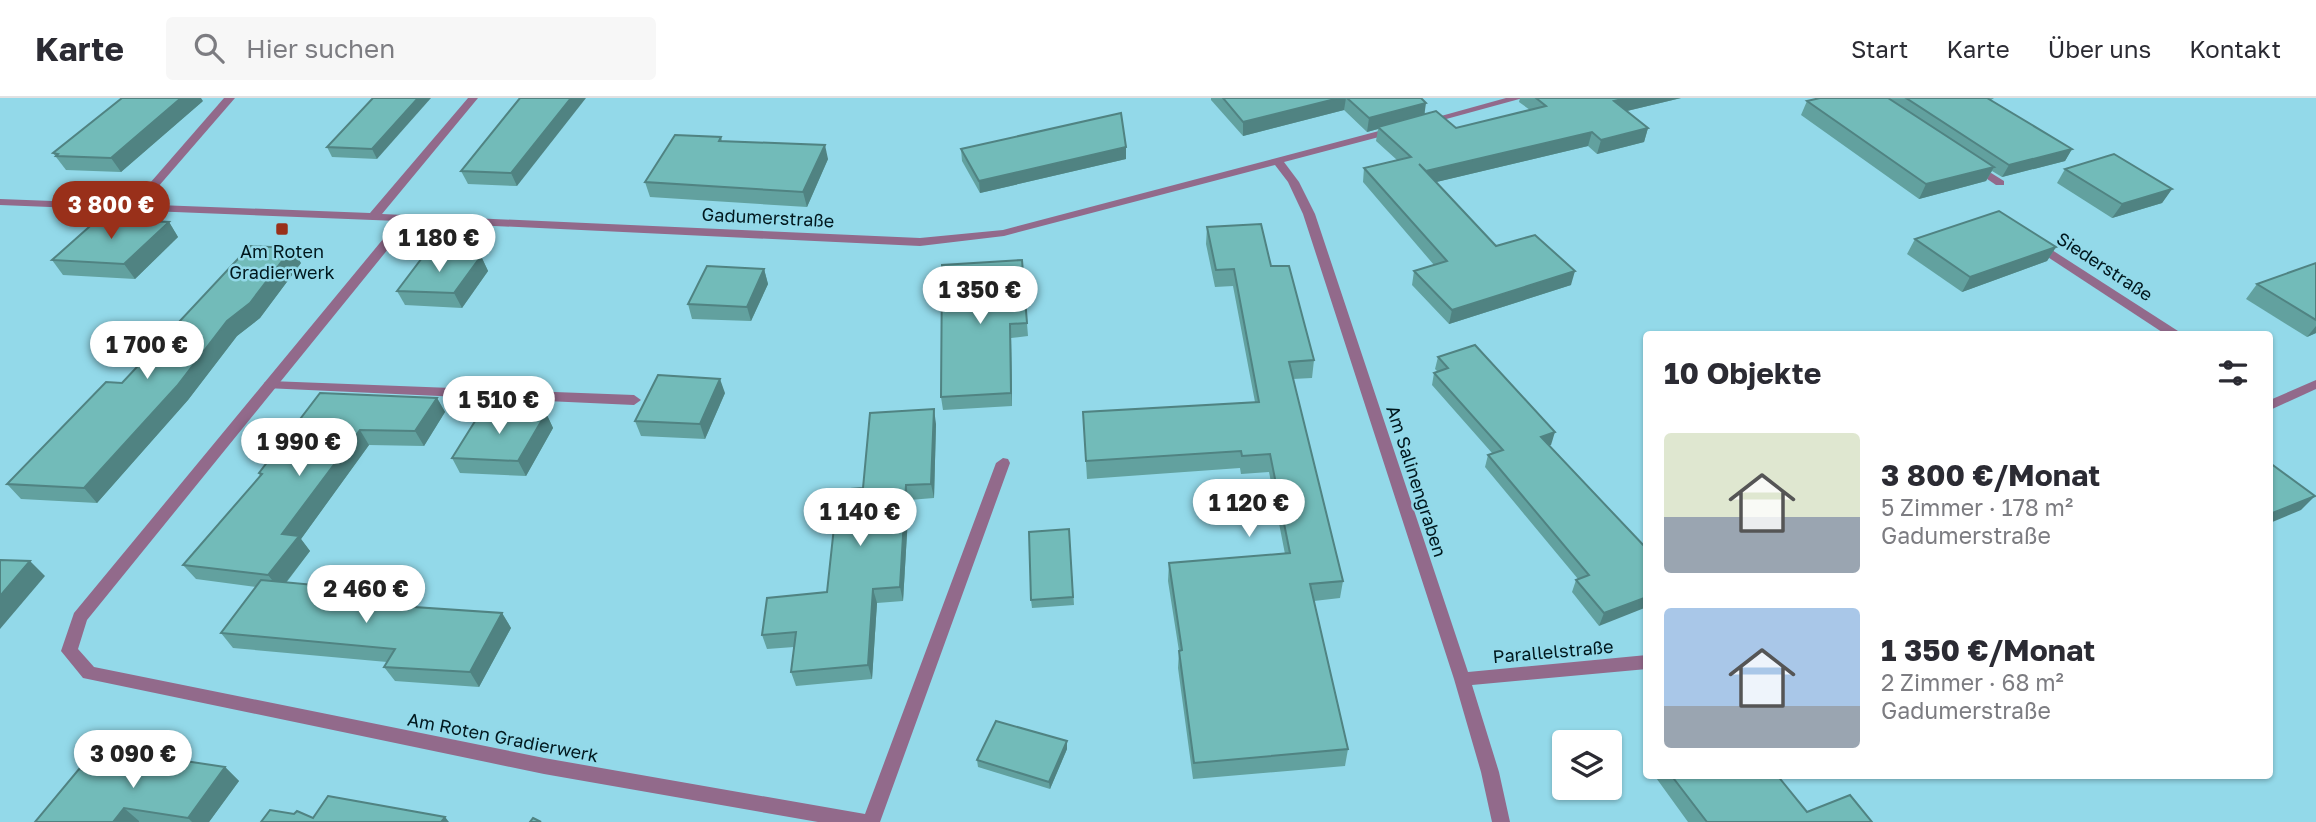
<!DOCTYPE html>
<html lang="de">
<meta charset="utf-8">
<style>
body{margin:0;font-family:"Golos Text",sans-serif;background:#f7f7f7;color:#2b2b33;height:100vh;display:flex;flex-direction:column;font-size:26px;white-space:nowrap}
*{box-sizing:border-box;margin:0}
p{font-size:23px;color:#7c7c81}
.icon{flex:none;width:38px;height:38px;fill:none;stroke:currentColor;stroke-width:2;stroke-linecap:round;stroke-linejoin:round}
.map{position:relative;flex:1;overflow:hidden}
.side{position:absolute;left:1643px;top:233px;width:630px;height:448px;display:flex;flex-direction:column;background:#fff;border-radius:7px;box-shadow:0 2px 5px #0004}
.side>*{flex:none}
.tools{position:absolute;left:1552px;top:632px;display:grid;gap:14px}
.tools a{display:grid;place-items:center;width:70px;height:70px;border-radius:7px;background:#fff;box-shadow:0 2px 5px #0004;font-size:35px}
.price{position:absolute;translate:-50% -60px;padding:0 16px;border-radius:24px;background:#fff;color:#222;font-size:23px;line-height:46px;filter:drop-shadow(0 2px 4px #0008)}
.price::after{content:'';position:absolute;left:50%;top:42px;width:21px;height:16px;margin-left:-10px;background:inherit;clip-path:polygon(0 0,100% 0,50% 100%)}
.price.current{background:#99301a;color:#fff}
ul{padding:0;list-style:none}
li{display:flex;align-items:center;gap:21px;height:175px;padding:0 21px}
li span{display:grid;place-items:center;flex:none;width:196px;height:140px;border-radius:7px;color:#555}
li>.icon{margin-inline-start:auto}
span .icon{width:84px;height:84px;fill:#fffc;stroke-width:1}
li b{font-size:30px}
h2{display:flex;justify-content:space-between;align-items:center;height:84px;padding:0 21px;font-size:30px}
header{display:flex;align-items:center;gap:42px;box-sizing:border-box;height:98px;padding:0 35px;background:#fff;border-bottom:2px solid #e1e1e2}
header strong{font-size:33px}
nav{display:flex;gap:38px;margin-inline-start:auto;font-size:24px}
.search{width:490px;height:63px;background:#f7f7f7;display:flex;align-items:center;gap:18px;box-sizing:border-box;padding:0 24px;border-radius:7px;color:#7c7c81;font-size:26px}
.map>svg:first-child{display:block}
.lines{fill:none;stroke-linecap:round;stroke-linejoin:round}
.service{fill:#926a8b;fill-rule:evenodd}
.minor{fill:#926a8b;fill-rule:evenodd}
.wall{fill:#62a19f}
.shaded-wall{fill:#508382}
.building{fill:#72bbb9;stroke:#508382;stroke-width:2}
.poi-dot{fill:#99301a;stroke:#93d9e9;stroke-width:2.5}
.labels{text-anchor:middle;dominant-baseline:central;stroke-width:5;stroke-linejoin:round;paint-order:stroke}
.street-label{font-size:18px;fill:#00181e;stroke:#93d9e9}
.poi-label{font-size:18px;fill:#00181e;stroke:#93d9e9}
</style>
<header>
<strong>Karte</strong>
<div class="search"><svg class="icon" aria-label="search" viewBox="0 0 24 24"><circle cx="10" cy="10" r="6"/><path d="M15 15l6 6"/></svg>Hier suchen</div>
<nav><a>Start</a><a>Karte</a><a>Über uns</a><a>Kontakt</a></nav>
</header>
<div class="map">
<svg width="2316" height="724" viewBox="0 0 2316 724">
<rect width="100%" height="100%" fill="#93d9e9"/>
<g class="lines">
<!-- service -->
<g class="service">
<polygon points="224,0 235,0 138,112 130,112 130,108"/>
<polygon points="270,283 634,297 641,302 634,307 265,290 263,287 265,284"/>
</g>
<!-- minor -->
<g class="minor">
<polygon points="468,0 478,0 382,116 920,140 1003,132 1394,29 1398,30 1398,34 1284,64 1299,84 1315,116 1468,574 1647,557 1647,571 1472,587 1499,674 1510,724 1492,724 1481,674 1454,581 1303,116 1288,84 1275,67 1004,138 920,148 410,124 87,522 78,551 94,569 544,660 865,716 996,365 1003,360 1008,361 1010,365 880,724 818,724 544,676 83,580 61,553 74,515 398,123 0,107 0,101 370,115"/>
<polygon points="1506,0 1523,0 1428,26 1423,23"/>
<polygon points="1975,65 2004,83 2004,87 1996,87 1971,70 1971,66"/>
<polygon points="2038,143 2178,233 2180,236 2165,236 2034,150 2034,144"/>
<polygon points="2316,282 2316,291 2270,312 2270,302"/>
</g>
</g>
<!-- wall -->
<g class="wall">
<polygon points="373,0 377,61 332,59 327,49"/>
<polygon points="520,0 517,88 468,86 461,73"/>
<polygon points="1211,0 1421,0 1425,16 1456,30 1530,12 1519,4 1520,0 1681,0 1627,13 1648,30 1644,44 1597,56 1588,48 1436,84 1496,148 1571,187 1449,226 1412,187 1414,173 1434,167 1363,84 1364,70 1397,62 1376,43 1378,31 1367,34 1344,12 1243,38 1211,2"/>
<polygon points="1820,0 1994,0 1991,2 2072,51 2065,63 2002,79 1992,73 1986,83 1919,101 1801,17 1807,3"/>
<polygon points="203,3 121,74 66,72 53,55"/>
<polygon points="721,39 722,43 828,61 807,109 650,99 645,84"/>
<polygon points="1126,49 1126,61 980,95 962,63 961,51"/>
<polygon points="2065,71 2172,91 2162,105 2112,120 2057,85"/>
<polygon points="169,124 178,139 135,181 63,177 52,162"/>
<polygon points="1207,129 1271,168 1314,262 1312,280 1293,281 1343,483 1340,500 1314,503 1348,651 1345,668 1193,681 1178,570 1179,553 1168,483 1169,465 1285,456 1269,374 1241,376 1240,370 1087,381 1083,314 1255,304 1233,188 1215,189 1206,146"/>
<polygon points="1915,141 2056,149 2047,163 1962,194 1907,156"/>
<polygon points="481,158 488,173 462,210 405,207 397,193"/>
<polygon points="1022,162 1028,238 1011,240 1012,308 943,312 941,299"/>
<polygon points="301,165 260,220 237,238 188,302 97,405 21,401 7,386 122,285"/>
<polygon points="2316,165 2316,235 2307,239 2246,201 2257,186"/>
<polygon points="764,171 768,186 751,223 692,221 688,206"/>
<polygon points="1438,259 1551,347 1549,347 1647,451 1599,528 1572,494 1576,482 1578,481 1485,369 1488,357 1492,355 1432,287 1434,275 1438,274 1435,271"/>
<polygon points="725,295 705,341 641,338 635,323"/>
<polygon points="437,300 445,314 424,348 369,347 301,441 310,453 286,485 389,508 502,515 511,530 479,589 395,583 384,569 387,564 233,550 221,535 256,489 196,481 183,467 260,378 259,375"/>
<polygon points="546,315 553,330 526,378 460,375 452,360"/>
<polygon points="936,326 934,400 909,402 903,503 877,505 872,581 796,588 791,574 794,549 767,551 762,537 827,494 863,390"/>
<polygon points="1069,431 1074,507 1032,510 1031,502"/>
<polygon points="1067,643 1067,651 1050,691 978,669 977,662"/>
<polygon points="225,669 239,683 209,724 35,724 108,675"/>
<polygon points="1654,677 1777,677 1807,714 1872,724 1688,724"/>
</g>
<!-- shaded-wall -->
<g class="shaded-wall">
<polygon points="181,0 201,0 203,3 121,74 111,60"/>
<polygon points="418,0 431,0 377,61 372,51"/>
<polygon points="571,0 586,0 517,88 511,75"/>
<polygon points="1339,0 1346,0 1344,12 1243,38 1243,24"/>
<polygon points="1626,0 1681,0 1610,17 1614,3"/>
<polygon points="1426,5 1424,19 1378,29 1378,31 1367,34 1369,20"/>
<polygon points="1648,30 1644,44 1597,56 1601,42"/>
<polygon points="1592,34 1588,48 1424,87 1426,73"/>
<polygon points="825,47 828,61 807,109 803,94"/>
<polygon points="1126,49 1126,61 980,95 979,83"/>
<polygon points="2072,51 2065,63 2002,79 2009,67"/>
<polygon points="1994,69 1986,83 1919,101 1926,86"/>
<polygon points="2172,91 2162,105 2112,120 2122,106"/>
<polygon points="169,124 178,139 135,181 124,166"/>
<polygon points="2056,149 2047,163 1962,194 1970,179"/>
<polygon points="292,150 301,165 260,220 237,238 188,302 97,405 84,390 227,223"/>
<polygon points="481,158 488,173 462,210 454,195"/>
<polygon points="764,171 768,186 751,223 747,209"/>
<polygon points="1575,173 1571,187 1449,226 1452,212"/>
<polygon points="1010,226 1011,240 1012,308 1011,295"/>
<polygon points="2316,228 2316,235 2307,239"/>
<polygon points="720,281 725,295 705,341 700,326"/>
<polygon points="437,300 445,314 424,348 415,333"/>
<polygon points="934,311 936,326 934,400 931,386"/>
<polygon points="546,315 553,330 526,378 518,363"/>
<polygon points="360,332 369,347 301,441 310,453 280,492 268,477 282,436"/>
<polygon points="1555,334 1551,347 1537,351 1541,339"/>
<polygon points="906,387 909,402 903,503 900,489"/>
<polygon points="2315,398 2301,412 2270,425 2270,416"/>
<polygon points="30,463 45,478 0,531 0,498"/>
<polygon points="873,491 877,505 872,581 868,567"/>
<polygon points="379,493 390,507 370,506"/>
<polygon points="1647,499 1647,509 1599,528 1604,515"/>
<polygon points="502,515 511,530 479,589 470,574"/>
<polygon points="1067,643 1067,651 1050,691 1049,684"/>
<polygon points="225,669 239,683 209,724 192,724 188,720"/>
<polygon points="124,710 139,723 139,724 113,724"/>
<polygon points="445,719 449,724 441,724"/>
</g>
<!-- building -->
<g class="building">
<polygon points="122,0 181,0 111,60 56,58 58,56 53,55"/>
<polygon points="373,0 418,0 372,51 327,49"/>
<polygon points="520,0 571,0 511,75 461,73"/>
<polygon points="1223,0 1339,0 1243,24"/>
<polygon points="1347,0 1421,0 1426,5 1369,20"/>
<polygon points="1536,0 1626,0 1614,3 1648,30 1601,42 1592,34 1426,73 1419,66 1496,148 1535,137 1575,173 1452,212 1414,173 1447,163 1364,70 1411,59 1378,29 1436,13 1456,30 1546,8"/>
<polygon points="1820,0 1888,0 1994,69 1926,86 1807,3"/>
<polygon points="1906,0 1987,0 2072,51 2009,67"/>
<polygon points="1121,15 1126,49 979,83 961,51"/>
<polygon points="675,37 721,39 719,43 825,47 803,94 645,84"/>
<polygon points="2114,56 2172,91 2122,106 2065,71"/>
<polygon points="1999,113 2056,149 1970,179 1915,141"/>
<polygon points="98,121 169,124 124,166 52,162"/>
<polygon points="1261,126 1271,168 1289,168 1314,262 1289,264 1343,483 1310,486 1348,651 1194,665 1179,553 1182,552 1169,465 1290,455 1270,356 1242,358 1241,353 1086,363 1083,314 1259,304 1234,171 1216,172 1207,129"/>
<polygon points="250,148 292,150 250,205 227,223 177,288 84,390 7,386 106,284 122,285"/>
<polygon points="425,156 481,158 454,195 397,193"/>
<polygon points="1022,162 1027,225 1010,226 1011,295 941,299 942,167"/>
<polygon points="2316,165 2316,222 2257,186"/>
<polygon points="707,168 764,171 747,209 688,206"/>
<polygon points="1475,247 1555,334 1541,339 1647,451 1647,499 1604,515 1576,482 1589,477 1488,357 1503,352 1434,275 1448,270 1438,259"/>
<polygon points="658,277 720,281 700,326 635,323"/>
<polygon points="320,295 437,300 415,333 360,332 282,436 299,438 268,477 183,467 262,376 259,375"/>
<polygon points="934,311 931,386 906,387 900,489 873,491 868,567 791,574 796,534 762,537 767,500 827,494 838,392 863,390 870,315"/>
<polygon points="482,312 546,315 518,363 452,360"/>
<polygon points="2270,365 2315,398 2270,416"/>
<polygon points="1069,431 1073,499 1031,502 1029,434"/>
<polygon points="0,462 30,463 0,498"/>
<polygon points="261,482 379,493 370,506 502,515 470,574 384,569 395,551 221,535"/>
<polygon points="996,623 1067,643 1049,684 977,662"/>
<polygon points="125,654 225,669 188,720 124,710 113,724 35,724 79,671 108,675"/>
<polygon points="1671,677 1777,677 1807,714 1850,697 1872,724 1707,724"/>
<polygon points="328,698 445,719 441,724 261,724 270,712 294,716 297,713 313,720"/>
<polygon points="533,720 541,724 530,724"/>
</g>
<!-- markers -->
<rect class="poi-dot" x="275" y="124" width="14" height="14" rx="3.5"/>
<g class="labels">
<!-- street labels -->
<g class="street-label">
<text transform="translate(768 119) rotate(3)">Gadumerstraße</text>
<text transform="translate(2105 168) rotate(33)">Siederstraße</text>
<text transform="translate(1417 383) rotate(72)">Am Salinengraben</text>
<text transform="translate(1553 553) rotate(-5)">Parallelstraße</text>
<text transform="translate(503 639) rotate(11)">Am Roten Gradierwerk</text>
</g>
<!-- poi labels -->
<g class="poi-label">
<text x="282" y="153">Am Roten<tspan x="282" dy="21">Gradierwerk</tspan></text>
</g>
</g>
</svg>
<div class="tools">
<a><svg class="icon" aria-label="layers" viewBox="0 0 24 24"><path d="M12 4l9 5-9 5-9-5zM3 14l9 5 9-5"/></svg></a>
</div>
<b class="price current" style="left:111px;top:143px">3 800 €</b>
<b class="price" style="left:439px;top:176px">1 180 €</b>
<b class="price" style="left:980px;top:228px">1 350 €</b>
<b class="price" style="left:147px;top:283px">1 700 €</b>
<b class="price" style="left:499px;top:338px">1 510 €</b>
<b class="price" style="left:299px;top:380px">1 990 €</b>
<b class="price" style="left:1249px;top:441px">1 120 €</b>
<b class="price" style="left:860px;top:450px">1 140 €</b>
<b class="price" style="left:366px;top:527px">2 460 €</b>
<b class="price" style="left:133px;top:692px">3 090 €</b>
<section class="side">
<h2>10 Objekte<svg class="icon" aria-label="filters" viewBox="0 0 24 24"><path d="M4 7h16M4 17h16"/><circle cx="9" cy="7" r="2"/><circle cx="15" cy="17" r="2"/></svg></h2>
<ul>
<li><span style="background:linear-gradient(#dfe7d0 60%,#9aa5b1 0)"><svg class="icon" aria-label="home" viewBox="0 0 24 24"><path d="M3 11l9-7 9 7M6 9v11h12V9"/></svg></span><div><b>3 800 €/Monat</b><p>5 Zimmer · 178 m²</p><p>Gadumerstraße</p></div></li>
<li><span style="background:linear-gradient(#a9c7e8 70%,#9aa5b1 0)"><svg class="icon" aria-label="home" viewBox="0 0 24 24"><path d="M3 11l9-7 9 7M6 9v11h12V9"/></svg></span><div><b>1 350 €/Monat</b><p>2 Zimmer · 68 m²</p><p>Gadumerstraße</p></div></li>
</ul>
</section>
</div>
